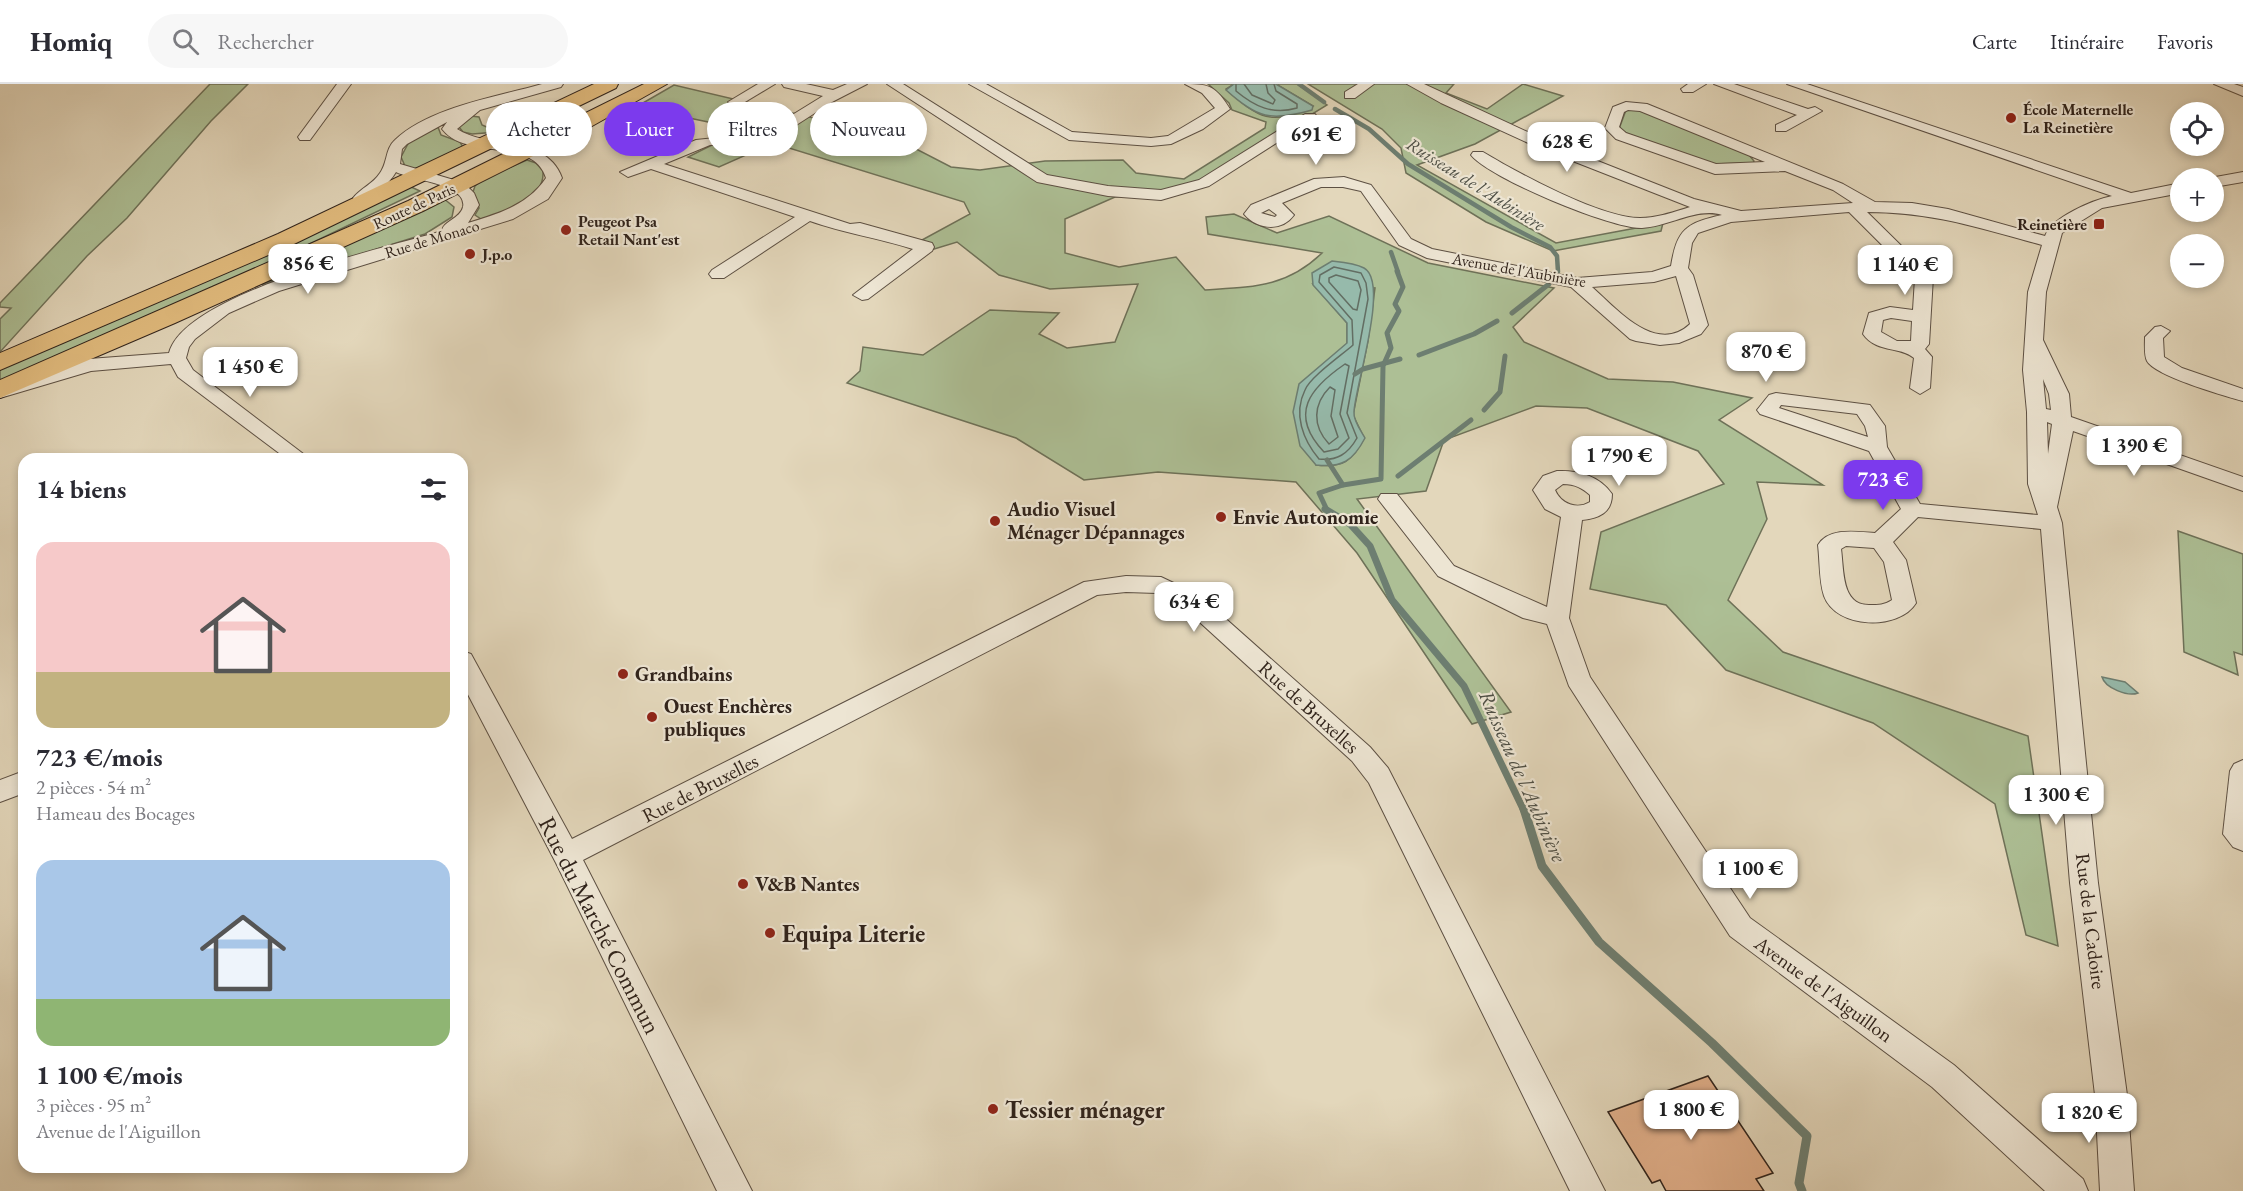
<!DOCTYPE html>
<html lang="fr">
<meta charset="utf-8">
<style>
body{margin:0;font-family:"EB Garamond",serif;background:#f7f7f7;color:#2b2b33;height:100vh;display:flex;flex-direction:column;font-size:22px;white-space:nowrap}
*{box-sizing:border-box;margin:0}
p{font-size:20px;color:#7c7c81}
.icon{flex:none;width:33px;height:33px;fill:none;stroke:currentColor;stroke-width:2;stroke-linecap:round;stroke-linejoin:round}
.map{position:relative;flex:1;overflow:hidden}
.side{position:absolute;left:18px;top:369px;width:450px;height:720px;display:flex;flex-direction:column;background:#fff;border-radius:18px;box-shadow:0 3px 9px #0003}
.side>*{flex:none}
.guide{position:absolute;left:486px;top:18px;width:570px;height:54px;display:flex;gap:12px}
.controls{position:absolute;left:2170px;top:18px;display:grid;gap:12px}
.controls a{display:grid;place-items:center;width:54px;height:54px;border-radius:50%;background:#fff;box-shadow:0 3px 9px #0003;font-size:30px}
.price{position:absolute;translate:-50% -51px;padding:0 14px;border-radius:12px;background:#fff;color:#222;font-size:20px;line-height:39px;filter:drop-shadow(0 2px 3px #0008)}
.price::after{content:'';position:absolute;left:50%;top:36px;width:18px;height:14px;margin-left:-9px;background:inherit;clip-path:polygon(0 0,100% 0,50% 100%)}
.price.on{background:#7c3aed;color:#fff}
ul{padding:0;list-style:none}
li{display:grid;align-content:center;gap:12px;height:318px;padding:0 18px}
li span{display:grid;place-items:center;height:186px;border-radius:18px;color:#555}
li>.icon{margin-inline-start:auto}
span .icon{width:108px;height:108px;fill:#fffc;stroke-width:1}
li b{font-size:26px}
h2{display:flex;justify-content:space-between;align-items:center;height:72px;padding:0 18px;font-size:26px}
.chip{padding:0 21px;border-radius:27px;background:#fff;box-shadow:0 3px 9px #0003;font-size:21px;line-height:54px}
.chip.on{background:#7c3aed;color:#fff}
header{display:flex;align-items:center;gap:36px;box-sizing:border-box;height:84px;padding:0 30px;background:#fff;border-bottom:2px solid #e1e1e2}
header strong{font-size:28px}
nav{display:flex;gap:33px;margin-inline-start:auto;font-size:21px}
.search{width:420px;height:54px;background:#f7f7f7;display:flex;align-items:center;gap:15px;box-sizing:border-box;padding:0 21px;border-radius:33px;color:#7c7c81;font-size:22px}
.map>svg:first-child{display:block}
.green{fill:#adbf95;stroke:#6e7158;stroke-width:1.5;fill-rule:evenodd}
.water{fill:#96baab;stroke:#6d7e71;stroke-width:1.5}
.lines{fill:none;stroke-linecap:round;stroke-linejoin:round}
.shore{stroke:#636e63;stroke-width:1.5}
.stream-far3{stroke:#6d7e71;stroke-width:4.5}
.stream-far2{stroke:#6d7e71;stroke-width:5}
.stream-far1{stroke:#6d7e71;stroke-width:7}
.stream{stroke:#6d7e71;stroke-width:9}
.building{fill:#e1af8a;stroke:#30231b;stroke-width:1.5}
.minor-casing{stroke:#5d5043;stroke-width:2}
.primary-casing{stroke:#30231b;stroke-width:2}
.minor{fill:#ede5d3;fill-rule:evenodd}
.primary{fill:#e2bc7e;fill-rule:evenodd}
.poi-dot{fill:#8f2418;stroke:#ede5d3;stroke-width:2}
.labels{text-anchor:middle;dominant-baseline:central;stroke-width:4.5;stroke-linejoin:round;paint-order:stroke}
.far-poi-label{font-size:16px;font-weight:bold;fill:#30231b;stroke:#ede5d3;text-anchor:start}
.far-street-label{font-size:16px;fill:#30231b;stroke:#ede5d3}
.far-water-label{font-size:18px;font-style:italic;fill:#4f5046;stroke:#ede5d3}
.poi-label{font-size:20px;font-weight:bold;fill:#30231b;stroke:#ede5d3;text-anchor:start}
.street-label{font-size:20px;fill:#30231b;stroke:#ede5d3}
.water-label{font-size:21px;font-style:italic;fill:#4f5046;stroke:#ede5d3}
.near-street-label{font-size:24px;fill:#30231b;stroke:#ede5d3}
.near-poi-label{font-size:24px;font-weight:bold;fill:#30231b;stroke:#ede5d3;text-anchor:start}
</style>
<header>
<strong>Homiq</strong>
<div class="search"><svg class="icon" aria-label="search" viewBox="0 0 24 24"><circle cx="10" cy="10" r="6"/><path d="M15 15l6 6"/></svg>Rechercher</div>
<nav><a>Carte</a><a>Itinéraire</a><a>Favoris</a></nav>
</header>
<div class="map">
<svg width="2243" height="1107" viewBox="0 0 2243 1107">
<rect width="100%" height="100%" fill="#e3d7bb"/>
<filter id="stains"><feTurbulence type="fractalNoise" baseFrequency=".00333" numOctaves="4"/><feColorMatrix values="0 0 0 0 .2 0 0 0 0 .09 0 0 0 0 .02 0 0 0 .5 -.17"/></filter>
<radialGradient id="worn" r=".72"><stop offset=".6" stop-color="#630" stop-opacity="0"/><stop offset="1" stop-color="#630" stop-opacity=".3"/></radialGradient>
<!-- green -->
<g class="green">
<polygon points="210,0 248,0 211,37 127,134 87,172 0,268 0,235 11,224 0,223 0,219"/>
<path d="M1208,0H1234L1226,5C1260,35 1270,42 1313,22L1276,0H1297L1327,21L1201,98L1159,109L1115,113L1065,135V169L1119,183L1176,173L1205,206C1251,203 1286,204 1322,169L1208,150L1206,133L1234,130L1277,149L1329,132L1428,179L1554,204L1513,243L1524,258L1608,295L1673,298L1752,314L1719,336L1823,401L1757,398L1767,435L1728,516L1783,568L2028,652L2058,862L2026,851L1995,720L1873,639L1726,586L1666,521L1590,505L1601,448L1724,400L1698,367L1587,324L1536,322L1444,356L1426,407L1357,415L1511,628L1472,640L1357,469L1296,398L1158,388L1084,396L1016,354L847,299L860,287L863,263L923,271L990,226L1059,229L1039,250L1067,264L1115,258L1138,200L1050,205L999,191L957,158L931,166L911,162L970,130L964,118L773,59L719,83L688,73L734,50L713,39L636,23L674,1L822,36L848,21L873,27L854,33L951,83L980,86L1045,77L1123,76L1136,89L1184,95L1265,44L1266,38L1232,26L1229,19ZM1313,200L1375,204L1368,257L1353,331L1364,354C1353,377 1342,384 1316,381L1300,300L1347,260V239Z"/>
<polygon points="1308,0 1454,0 1446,9 1487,25 1523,0 1563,12 1475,60 1417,81 1556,159 1663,139 1661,147 1553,167 1486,138 1406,89 1401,64 1382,45"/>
<polygon points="1629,25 1639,26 1749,71 1754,77 1753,79 1710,80 1628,50 1619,45 1626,26"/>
<polygon points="471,32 479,33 482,41 498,48 472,50 463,48 459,43"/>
<polygon points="438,43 441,51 460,58 463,63 419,87 405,82 401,73 410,56"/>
<path d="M527,76L536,79L543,87C545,117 505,129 481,135L475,131L479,124L473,108L475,102L485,94Z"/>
<polygon points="409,102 420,107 276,176 0,300 0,283"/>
<polygon points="443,114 454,123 452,133 425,150 262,201"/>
<polygon points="2178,447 2243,470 2243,571 2234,568 2238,591 2184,568"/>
</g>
<!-- water -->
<g class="water">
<path d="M1234,0H1276L1313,22L1312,26C1271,38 1257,34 1226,6Z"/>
<path d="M1332,177C1342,178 1355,179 1364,184C1390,198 1355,302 1354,328C1353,336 1361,347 1365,354C1353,377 1342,384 1316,381L1300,362L1293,328L1299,300L1347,259V239L1313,201L1312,189Z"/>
<path d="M2102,593L2125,598L2138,609C2128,613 2105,604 2102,593Z"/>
</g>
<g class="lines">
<!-- shore -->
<g class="shore">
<path d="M1236,0V7C1255,23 1273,31 1297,24V20L1276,7L1274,0"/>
<polyline points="1244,0 1252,11 1273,20 1275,16 1268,9 1266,0"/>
<path d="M1334,183L1361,189L1366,199L1368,215L1347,329L1357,354C1348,370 1337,377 1319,375C1303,356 1293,330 1305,306C1310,293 1342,271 1353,261L1352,236L1319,198L1320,191Z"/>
<polygon points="1336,191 1358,197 1361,206 1357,226 1353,225 1329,198 1329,194"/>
<path d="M1345,280L1349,282L1340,330L1349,354L1338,365L1324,368C1288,330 1310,304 1345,280Z"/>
<path d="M1330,303L1335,306L1331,332L1338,353L1329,360C1312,342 1313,320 1330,303Z"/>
</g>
<!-- stream-far3 -->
<g class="stream-far3">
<polyline points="1299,0 1324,18"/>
<polyline points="1335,25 1369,45 1408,80 1511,143 1550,163 1557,172 1558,188"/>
<polyline points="1391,168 1398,188"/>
</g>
<!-- stream-far2 -->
<g class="stream-far2">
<polyline points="1512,229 1549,200"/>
<polyline points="1419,271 1474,250 1497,237"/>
<polyline points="1355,290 1363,285 1400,275"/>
<polyline points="1484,326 1500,308 1505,272"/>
<polyline points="1327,376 1343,401 1319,409 1327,426"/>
<polyline points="1398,392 1471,336"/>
<polyline points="1343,401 1381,395 1383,282 1391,264 1387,249 1399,227 1395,220 1403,203 1397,187"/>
</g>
<!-- stream-far1 -->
<polyline class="stream-far1" points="1325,425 1350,440 1370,462 1392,516 1464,602 1524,727"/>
<!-- stream -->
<polyline class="stream" points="1524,725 1542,782 1599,858 1712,959 1807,1052 1799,1099 1802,1107"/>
</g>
<!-- building -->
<polygon class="building" points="1708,992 1773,1089 1756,1095 1764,1107 1666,1107 1660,1096 1652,1099 1608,1028"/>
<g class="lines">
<defs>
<g id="minor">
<polygon points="337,0 351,0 310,56 300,56 298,53"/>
<path d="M542,0H563L561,3L480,26L457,45C489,66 546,50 562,94L548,115L513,135L279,207L229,229L195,255L189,263L186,274L193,286L310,375H287L178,293L171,280L91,287L0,314V302L89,275L169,269C185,209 385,164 442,147C443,137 460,135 463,123C468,100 411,96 396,88C388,102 373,110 368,122H356L353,114C361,104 373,100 380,89C388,78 385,65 395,56C430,23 497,13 542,0ZM447,38L442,45C466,77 533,52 546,94C528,121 498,130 468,139L479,121L474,109L464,99L400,80L402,65L407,60Z"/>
<polygon points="758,0 775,0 740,21 735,22 728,18"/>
<path d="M782,0H806L833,6L847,0H867L832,18L773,56L749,60L710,61L664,80L850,140L860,139L932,159L934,163L932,167L868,215L862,216L853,211L913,165C878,154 844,149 810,137L724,194H712L709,190L712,186L795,133L651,85L628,93L620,88L696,56L763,49L823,12L784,3Z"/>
<polygon points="887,0 903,0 1047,91 1108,102 1161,106 1199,96 1305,30 1315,30 1317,33 1209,102 1161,116 1108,112 1037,98"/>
<path d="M969,0H986L1072,48L1151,54L1168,52L1215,24L1202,9L1185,0C1211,0 1216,3 1230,25L1203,45L1171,60L1151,62L1069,56Z"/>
<polygon points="1358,0 1374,0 1355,14 1345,14 1345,8"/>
<path d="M1407,0H1424L1547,57L1694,115L1741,127L1853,119L1833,106L1785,87L1715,90L1616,55L1605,44L1613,23L1626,18L1647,20L1843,100L1875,118L1912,119L1948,125L2045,152C2052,133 2093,116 2112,112L1787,0H1807L2131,109L2181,99V109L2102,124L2062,149L2046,208L2043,256L2069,310L2071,333L2243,393V407L2073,347L2057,423L2062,439L2098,799L2127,1011L2134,1107H2100L2095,1011L2070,799L2041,445L1918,433L1893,458L1906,476L1916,519C1899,547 1836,545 1824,512C1819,497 1820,477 1818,461C1829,443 1857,448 1875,449L1901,425L1869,367L1760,330L1757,326L1769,311L1776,309L1870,321L1885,342L1887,363L1920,420L2038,431L2028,400L2027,328L2023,286L2028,208L2042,161C1979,144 1933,128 1867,128L1933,193L1929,260L1925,265L1932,273L1930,304L1920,310L1910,304L1914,274C1900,262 1876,269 1863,250L1869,229L1890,223L1913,226L1915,194L1849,128L1731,138L1698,149L1692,159L1688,184L1693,191L1708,241L1701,250L1679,259L1660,261L1636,257L1630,255L1571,203L1427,174L1399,161L1361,107L1343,103H1321L1282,119L1294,131C1282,148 1257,146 1244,130L1251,121L1314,95L1344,93L1371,101L1411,155L1432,165L1577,194L1652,188L1671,182C1677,145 1686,139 1722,131C1697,123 1668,143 1642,144C1612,145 1489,94 1471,71L1473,68H1483C1518,89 1600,134 1640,134C1657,134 1674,128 1690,123L1537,63L1441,19ZM1628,26L1640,27L1765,78L1716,80L1626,49L1619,43L1624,28ZM1269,125L1277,131L1275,133L1261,129ZM1676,192L1690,240C1656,272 1616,224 1592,203L1654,198ZM1891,234L1912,237L1911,257H1897L1881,248L1883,236ZM2043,295L2049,310L2051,326L2046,325ZM1781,321L1857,330L1865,342L1868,353L1779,324ZM2047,338L2052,340L2048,370ZM1846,462L1874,464L1884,478L1892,516C1884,521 1879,521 1869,521C1841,521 1844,486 1841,465Z"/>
<polygon points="1688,0 1706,0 1693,8 1683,8 1681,5"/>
<polygon points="1714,0 1734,0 1808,25 1815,23 1822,27 1786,47 1776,47 1776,41 1797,31"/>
<polygon points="2214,0 2234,0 2243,3 2243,12"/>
<polygon points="2243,88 2243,98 2214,103 2214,94 2210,94"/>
<path d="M2161,242L2170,247L2163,254L2164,273L2182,284L2243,305V317C2225,312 2155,292 2147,277C2144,271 2145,260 2145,253L2155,243Z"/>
<path d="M1557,387C1578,386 1600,392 1612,410C1612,429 1599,434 1582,436L1569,534L1590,593L1750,834L1954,981L2083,1095L2088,1107H2045L1932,1003L1730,852L1569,602L1547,540L1523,534L1438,492L1378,415L1381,410H1397L1454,482L1547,523L1561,433L1545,425L1533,406L1543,392ZM1563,400C1575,400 1582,404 1590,411V418C1577,426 1561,420 1555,406Z"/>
<polygon points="1126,492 1161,493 1199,511 1370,663 1388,684 1605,1107 1570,1107 1369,699 1352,677 1183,523 1157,509 1126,508 1097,511 583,776 752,1107 717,1107 556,779 462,599 462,567 471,570 572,755 1084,498"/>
<polygon points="2243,676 2243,767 2233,763 2223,750 2230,687 2234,680"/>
<polygon points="24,687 24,709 0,718 0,696"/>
</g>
<g id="primary">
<polygon points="594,0 618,0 616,4 294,160 0,286 0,269 278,150"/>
<polygon points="644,0 667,0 585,46 423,127 175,239 0,314 0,296 408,117"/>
</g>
</defs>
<!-- minor casing -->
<use href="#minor" class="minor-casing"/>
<!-- primary casing -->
<use href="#primary" class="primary-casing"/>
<!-- minor -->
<use href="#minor" class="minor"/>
<!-- primary -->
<use href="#primary" class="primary"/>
</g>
<!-- markers -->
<g class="poi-dot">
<circle cx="2011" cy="34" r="6"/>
<rect x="2093" y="134" width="12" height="12" rx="3"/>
<circle cx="566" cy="146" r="6"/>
<circle cx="470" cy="170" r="6"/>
<circle cx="1221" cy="433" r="6"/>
<circle cx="995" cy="437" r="6"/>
<circle cx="623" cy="590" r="6"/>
<circle cx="652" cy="633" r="6"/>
<circle cx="743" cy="800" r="6"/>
<circle cx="770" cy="849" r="6"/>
<circle cx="993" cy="1025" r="6"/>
</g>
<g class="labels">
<!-- far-poi labels -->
<g class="far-poi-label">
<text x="2023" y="25">École Maternelle<tspan x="2023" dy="18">La Reinetière</tspan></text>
<text x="578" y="137">Peugeot Psa<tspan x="578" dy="18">Retail Nant'est</tspan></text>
<text x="2087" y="140" text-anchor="end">Reinetière</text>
<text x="482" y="170">J.p.o</text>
</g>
<!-- far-street labels -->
<g class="far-street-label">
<text transform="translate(414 122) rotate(-25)">Route de Paris</text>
<text transform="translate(432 155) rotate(-17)">Rue de Monaco</text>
<text transform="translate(1519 186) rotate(10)">Avenue de l'Aubinière</text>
</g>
<!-- far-water labels -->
<g class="far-water-label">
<text transform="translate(1476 100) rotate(32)">Ruisseau de l'Aubinière</text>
</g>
<!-- poi labels -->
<g class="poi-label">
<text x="1007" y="425">Audio Visuel<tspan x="1007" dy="23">Ménager Dépannages</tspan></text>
<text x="1233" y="433">Envie Autonomie</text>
<text x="635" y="590">Grandbains</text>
<text x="664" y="622">Ouest Enchères<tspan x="664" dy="23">publiques</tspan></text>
<text x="755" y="800">V&amp;B Nantes</text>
</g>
<!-- street labels -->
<g class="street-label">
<text transform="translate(1309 623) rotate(42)">Rue de Bruxelles</text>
<text transform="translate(700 704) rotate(-27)">Rue de Bruxelles</text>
<text transform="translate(2091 837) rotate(83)">Rue de la Cadoire</text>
<text transform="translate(1824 905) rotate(36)">Avenue de l'Aiguillon</text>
</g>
<!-- water labels -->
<g class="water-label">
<text transform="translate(1523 692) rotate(66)">Ruisseau de l'Aubinière</text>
</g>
<!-- near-street labels -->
<g class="near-street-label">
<text transform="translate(600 841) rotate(63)">Rue du Marché Commun</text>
</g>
<!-- near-poi labels -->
<g class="near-poi-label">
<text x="782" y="849">Equipa Literie</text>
<text x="1005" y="1025">Tessier ménager</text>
</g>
</g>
<rect width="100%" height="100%" filter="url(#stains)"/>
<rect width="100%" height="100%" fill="url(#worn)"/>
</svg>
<div class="controls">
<a><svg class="icon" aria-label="locate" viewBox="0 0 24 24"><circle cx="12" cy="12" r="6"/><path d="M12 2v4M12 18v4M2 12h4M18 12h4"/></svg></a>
<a>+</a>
<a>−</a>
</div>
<b class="price" style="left:1316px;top:82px">691 €</b>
<b class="price" style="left:1567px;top:89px">628 €</b>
<b class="price" style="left:308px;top:211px">856 €</b>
<b class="price" style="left:1905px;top:212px">1 140 €</b>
<b class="price" style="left:1766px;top:299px">870 €</b>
<b class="price" style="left:250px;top:314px">1 450 €</b>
<b class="price" style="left:2134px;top:393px">1 390 €</b>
<b class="price" style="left:1619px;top:403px">1 790 €</b>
<b class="price on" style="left:1883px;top:427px">723 €</b>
<b class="price" style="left:1194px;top:549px">634 €</b>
<b class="price" style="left:2056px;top:742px">1 300 €</b>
<b class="price" style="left:1750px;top:816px">1 100 €</b>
<b class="price" style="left:1691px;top:1057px">1 800 €</b>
<b class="price" style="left:2089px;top:1060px">1 820 €</b>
<div class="guide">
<a class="chip">Acheter</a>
<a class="chip on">Louer</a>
<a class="chip">Filtres</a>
<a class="chip">Nouveau</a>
</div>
<section class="side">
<h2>14 biens<svg class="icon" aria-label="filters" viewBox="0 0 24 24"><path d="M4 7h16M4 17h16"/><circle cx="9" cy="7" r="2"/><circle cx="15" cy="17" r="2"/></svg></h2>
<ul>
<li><span style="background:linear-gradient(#f6c9c9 70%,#c2b280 0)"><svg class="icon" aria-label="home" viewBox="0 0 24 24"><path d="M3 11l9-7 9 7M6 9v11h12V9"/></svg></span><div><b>723 €/mois</b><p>2 pièces · 54 m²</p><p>Hameau des Bocages</p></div></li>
<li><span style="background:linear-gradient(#a9c7e8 75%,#8fb573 0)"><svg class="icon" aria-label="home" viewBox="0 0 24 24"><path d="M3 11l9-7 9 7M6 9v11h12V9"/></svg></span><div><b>1 100 €/mois</b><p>3 pièces · 95 m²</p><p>Avenue de l'Aiguillon</p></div></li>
</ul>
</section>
</div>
